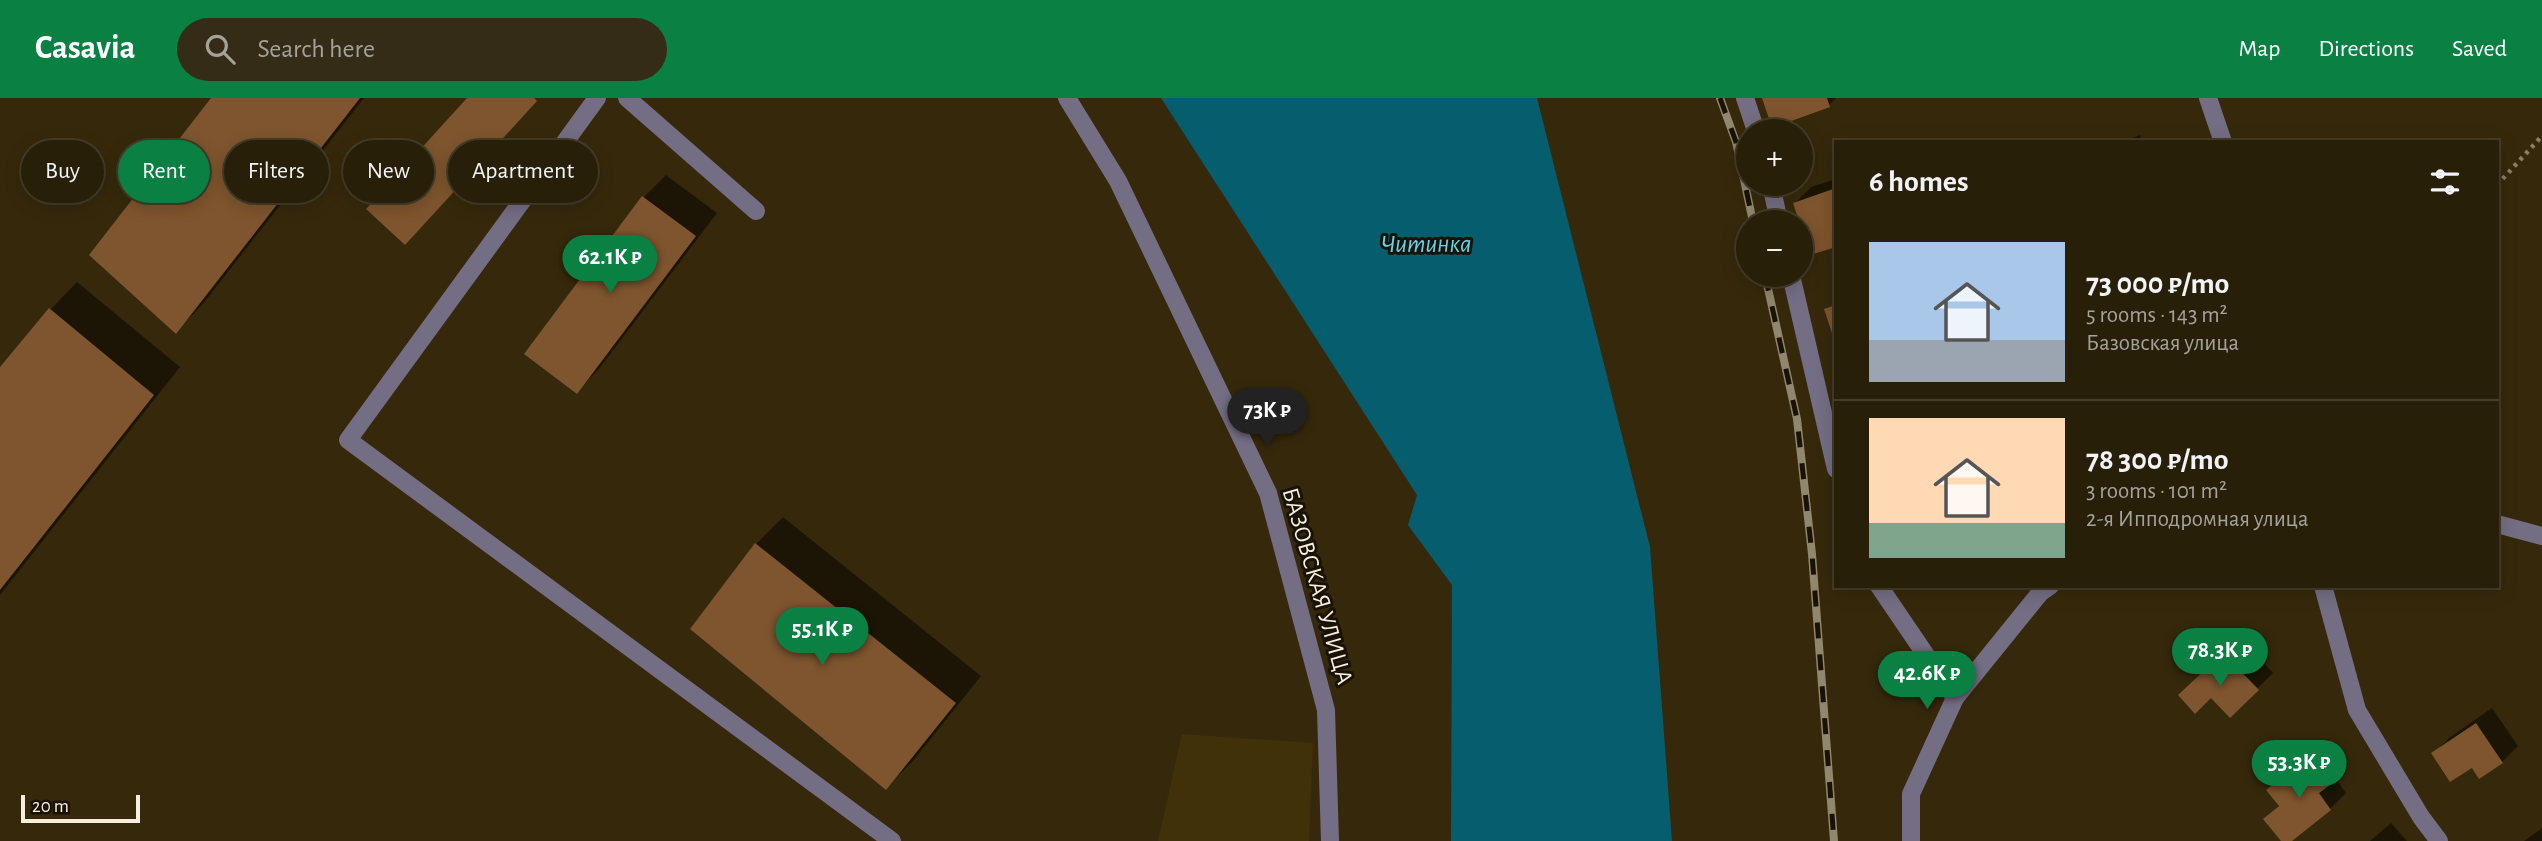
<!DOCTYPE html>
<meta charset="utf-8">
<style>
body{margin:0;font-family:"Alegreya Sans",sans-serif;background:#342c16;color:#f1f3f6;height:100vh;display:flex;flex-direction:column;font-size:26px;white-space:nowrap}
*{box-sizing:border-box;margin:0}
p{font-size:23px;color:#a5a29c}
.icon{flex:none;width:38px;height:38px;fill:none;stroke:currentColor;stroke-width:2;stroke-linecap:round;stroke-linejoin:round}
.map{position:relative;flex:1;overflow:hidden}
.panel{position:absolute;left:1834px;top:42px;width:665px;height:448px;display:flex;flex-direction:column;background:#281f08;border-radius:0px;box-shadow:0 4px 18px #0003,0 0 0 2px #443d29}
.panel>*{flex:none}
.guide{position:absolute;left:21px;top:42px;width:665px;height:63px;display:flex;gap:14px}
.controls{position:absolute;left:1736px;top:21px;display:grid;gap:14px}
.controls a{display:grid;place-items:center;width:77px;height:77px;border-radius:50%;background:#281f08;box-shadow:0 4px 18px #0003,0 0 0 2px #443d29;font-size:35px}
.scale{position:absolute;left:21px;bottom:18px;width:119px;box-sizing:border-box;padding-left:7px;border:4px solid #f8efde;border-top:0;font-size:19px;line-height:24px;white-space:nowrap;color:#f8efde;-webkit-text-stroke:5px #191307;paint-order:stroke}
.price{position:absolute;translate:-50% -60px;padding:0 16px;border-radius:24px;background:#0b8043;color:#fff;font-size:23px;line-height:46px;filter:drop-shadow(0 2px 4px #0008)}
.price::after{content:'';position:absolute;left:50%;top:42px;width:21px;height:16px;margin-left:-10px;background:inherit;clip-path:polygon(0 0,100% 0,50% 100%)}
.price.current{background:#222;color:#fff}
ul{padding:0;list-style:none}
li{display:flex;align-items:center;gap:21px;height:175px;padding:0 35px}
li+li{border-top:2px solid #443d29}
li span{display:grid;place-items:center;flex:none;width:196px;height:140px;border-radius:0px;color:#555}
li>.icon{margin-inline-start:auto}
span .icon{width:84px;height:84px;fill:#fffc;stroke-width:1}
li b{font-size:30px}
h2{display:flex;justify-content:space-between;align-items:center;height:84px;padding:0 35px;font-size:30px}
.chip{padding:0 24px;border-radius:32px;background:#281f08;box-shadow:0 4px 18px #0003,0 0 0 2px #443d29;font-size:24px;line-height:63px}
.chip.current{background:#0b8043;color:#fff}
header{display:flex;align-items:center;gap:42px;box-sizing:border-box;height:98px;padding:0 35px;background:#0b8043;color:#fff}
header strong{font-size:33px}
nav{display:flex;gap:38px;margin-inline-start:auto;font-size:24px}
.search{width:490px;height:63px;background:#342c16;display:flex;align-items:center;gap:18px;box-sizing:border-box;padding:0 24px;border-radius:38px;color:#a5a29c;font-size:26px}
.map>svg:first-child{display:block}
.built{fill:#413109}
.water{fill:#065d6e}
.shadow{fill:#0007}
.building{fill:#7e552e}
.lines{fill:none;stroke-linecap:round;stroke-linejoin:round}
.path{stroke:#897e66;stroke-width:4.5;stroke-dasharray:3.5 5;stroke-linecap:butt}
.minor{stroke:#746e84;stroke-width:18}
.rail-casing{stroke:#91866e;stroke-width:8}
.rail{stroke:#191307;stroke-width:5;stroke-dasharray:16;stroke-linecap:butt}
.labels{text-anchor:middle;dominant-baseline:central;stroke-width:6;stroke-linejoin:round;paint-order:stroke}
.street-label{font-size:24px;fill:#f8efde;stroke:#191307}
.water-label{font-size:26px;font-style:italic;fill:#65d2ee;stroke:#191307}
</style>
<header>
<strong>Casavia</strong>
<div class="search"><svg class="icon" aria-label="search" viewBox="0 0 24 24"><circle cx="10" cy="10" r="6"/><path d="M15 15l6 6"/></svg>Search here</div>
<nav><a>Map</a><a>Directions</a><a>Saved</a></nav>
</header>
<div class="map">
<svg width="2542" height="743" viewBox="0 0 2542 743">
<rect width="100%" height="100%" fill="#36290b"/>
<!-- built -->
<polygon class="built" points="1182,636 1313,645 1309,743 1158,743"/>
<!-- water -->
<polygon class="water" points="1161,0 1537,0 1650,449 1672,743 1451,743 1452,487 1408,427 1417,397"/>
<!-- shadow -->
<g class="shadow">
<polygon points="214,0 364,0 202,207 176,233"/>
<polygon points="1764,0 1836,0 1829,7 1773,27"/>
<polygon points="2140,37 2143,44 2123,44"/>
<polygon points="666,77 717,115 599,271 577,293 644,99"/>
<polygon points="1836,81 1836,147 1795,105 1811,89"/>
<polygon points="77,184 180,269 0,497 0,272 51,211"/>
<polygon points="783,419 981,578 913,663 886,690 692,531 756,446"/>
<polygon points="2240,540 2273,575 2230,617 2196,582"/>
<polygon points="2492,610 2518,648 2502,664 2433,656 2449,640"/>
<polygon points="2328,641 2349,666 2335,680 2346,695 2330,711 2289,743 2283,743 2266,721 2280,706 2269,692"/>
<polygon points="2391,725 2407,743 2370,743"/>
<polygon points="2542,730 2542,743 2524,743"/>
</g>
<!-- building -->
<g class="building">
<polygon points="211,0 360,0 176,236 89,157"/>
<polygon points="467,0 534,0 537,3 405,147 366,111"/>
<polygon points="1762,0 1827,0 1830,9 1772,30"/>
<polygon points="1836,90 1836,149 1810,157 1793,105"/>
<polygon points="642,98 696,138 577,296 524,256"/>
<polygon points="1836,207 1836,244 1835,244 1824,211"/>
<polygon points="49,210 154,297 0,492 0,269"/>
<polygon points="755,445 956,605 886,692 690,531"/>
<polygon points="2223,555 2259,592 2230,620 2211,600 2195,616 2178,597"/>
<polygon points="2476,625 2503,665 2479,681 2472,670 2450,684 2431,655"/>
<polygon points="2312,656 2334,684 2319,695 2331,712 2292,743 2281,743 2263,721 2279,708 2266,692"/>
</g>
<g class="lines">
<!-- path -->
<polyline class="path" points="2497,87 2542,38"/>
<!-- minor -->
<g class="minor">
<polyline points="597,0 348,342 892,743"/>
<polyline points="627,0 756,113"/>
<polyline points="1067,0 1118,83 1268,395 1326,612 1330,743"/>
<polyline points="1745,0 1756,33"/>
<polyline points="2208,0 2223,44"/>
<polyline points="1771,86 1779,124"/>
<polyline points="1791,177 1836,371"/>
<polyline points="2497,426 2542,438"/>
<polyline points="1879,488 1955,600 1911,696 1911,743"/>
<polyline points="2323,488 2357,612 2421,719 2439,743"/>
<polyline points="1955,600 2040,495 2050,488"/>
</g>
<defs>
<g id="rail">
<polyline points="1720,0 1736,44 1753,124"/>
<polyline points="1765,177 1797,321 1812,456 1834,743"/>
</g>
</defs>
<!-- rail casing -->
<use href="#rail" class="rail-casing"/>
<!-- rail -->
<use href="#rail" class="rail"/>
</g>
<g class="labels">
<!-- street labels -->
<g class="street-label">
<text transform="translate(1317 488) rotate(74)">БАЗОВСКАЯ УЛИЦА</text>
</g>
<!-- water labels -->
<g class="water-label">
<text x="1426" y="146">Читинка</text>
</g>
</g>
</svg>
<div class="controls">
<a>+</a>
<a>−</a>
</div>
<div class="scale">20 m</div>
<b class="price" style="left:610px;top:197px">62.1K ₽</b>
<b class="price current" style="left:1267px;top:350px">73K ₽</b>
<b class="price" style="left:822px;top:569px">55.1K ₽</b>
<b class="price" style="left:2220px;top:590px">78.3K ₽</b>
<b class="price" style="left:1927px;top:613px">42.6K ₽</b>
<b class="price" style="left:2299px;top:702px">53.3K ₽</b>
<div class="guide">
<a class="chip">Buy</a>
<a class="chip current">Rent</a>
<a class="chip">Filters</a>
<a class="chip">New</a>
<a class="chip">Apartment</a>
</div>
<section class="panel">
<h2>6 homes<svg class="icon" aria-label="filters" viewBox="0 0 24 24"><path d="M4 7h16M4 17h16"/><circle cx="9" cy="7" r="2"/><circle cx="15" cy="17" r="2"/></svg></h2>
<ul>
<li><span style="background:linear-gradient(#a9c7e8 70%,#9aa5b1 0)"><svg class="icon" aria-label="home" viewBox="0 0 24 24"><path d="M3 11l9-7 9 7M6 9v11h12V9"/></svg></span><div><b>73 000 ₽/mo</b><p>5 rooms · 143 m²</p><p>Базовская улица</p></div></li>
<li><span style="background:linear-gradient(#ffd9b3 75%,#7fa58c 0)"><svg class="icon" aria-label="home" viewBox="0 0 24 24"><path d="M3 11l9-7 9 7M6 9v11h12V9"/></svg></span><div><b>78 300 ₽/mo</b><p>3 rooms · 101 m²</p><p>2-я Ипподромная улица</p></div></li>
</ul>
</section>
</div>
